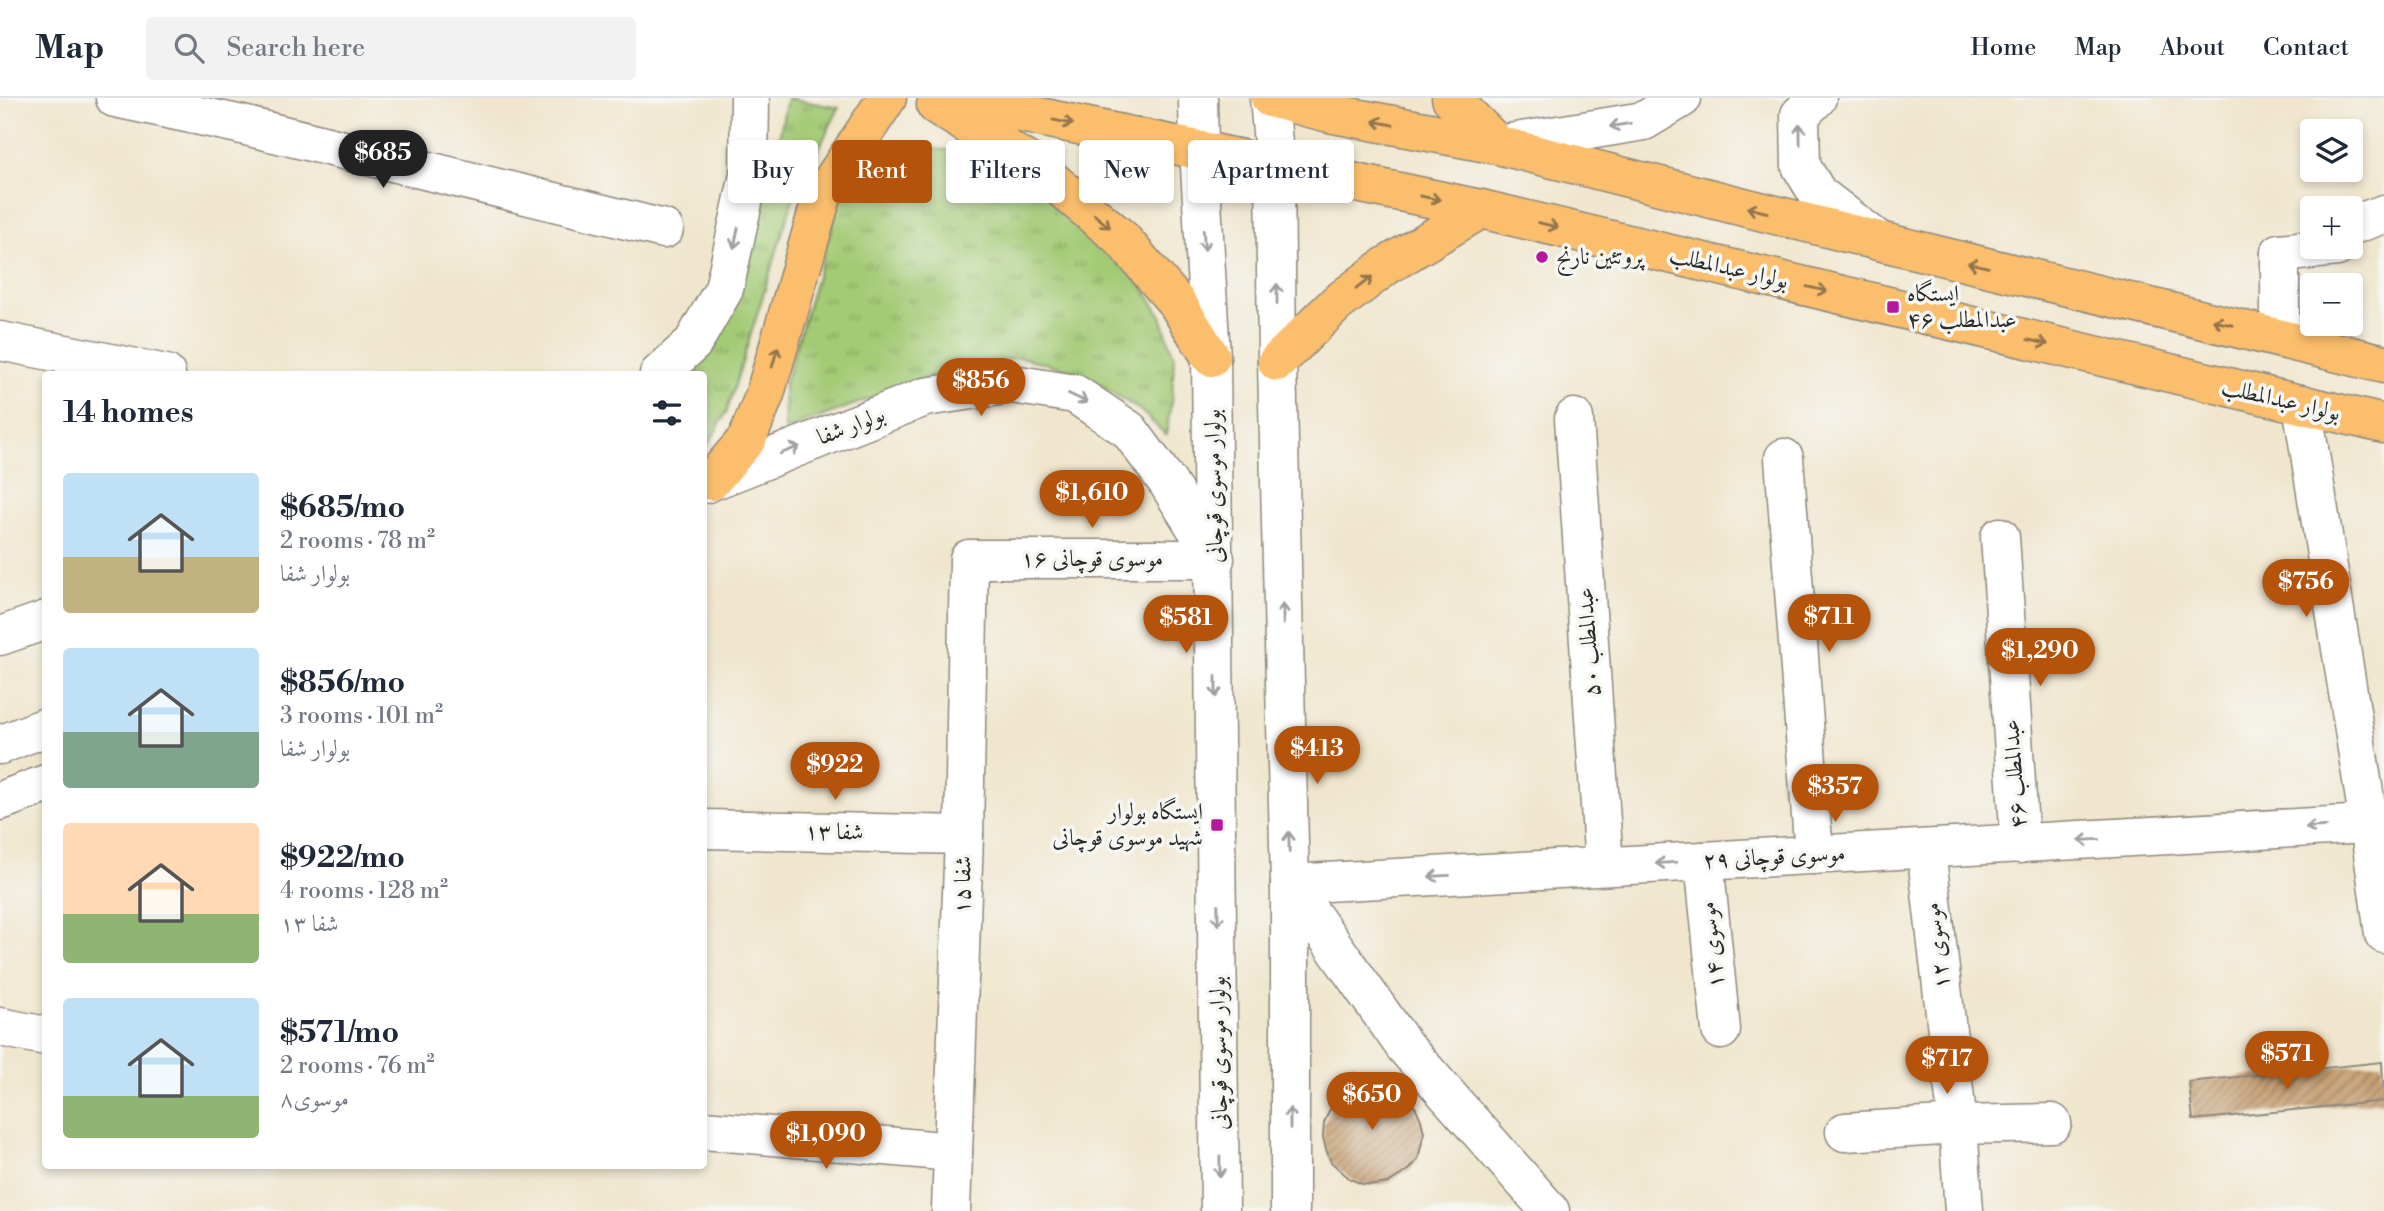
<!DOCTYPE html>
<meta charset="utf-8">
<style>
body{margin:0;font-family:"Libre Bodoni",Amiri,serif;background:#f2f2f3;color:#1f2937;height:100vh;display:flex;flex-direction:column;font-size:26px;white-space:nowrap}
*{box-sizing:border-box;margin:0}
p{font-size:23px;color:#747a83}
.icon{flex:none;width:38px;height:38px;fill:none;stroke:currentColor;stroke-width:2;stroke-linecap:round;stroke-linejoin:round}
.map{position:relative;flex:1;overflow:hidden}
.side{position:absolute;left:42px;top:273px;width:665px;height:798px;display:flex;flex-direction:column;background:#fff;border-radius:7px;box-shadow:0 4px 10px #0003}
.side>*{flex:none}
.guide{position:absolute;left:728px;top:42px;width:665px;height:63px;display:flex;gap:14px}
.tools{position:absolute;left:2300px;top:21px;display:grid;gap:14px}
.tools a{display:grid;place-items:center;width:63px;height:63px;border-radius:7px;background:#fff;box-shadow:0 4px 10px #0003;font-size:35px}
.price{position:absolute;translate:-50% -60px;padding:0 16px;border-radius:24px;background:#b45309;color:#fff;font-size:23px;line-height:46px;filter:drop-shadow(0 2px 4px #0008)}
.price::after{content:'';position:absolute;left:50%;top:42px;width:21px;height:16px;margin-left:-10px;background:inherit;clip-path:polygon(0 0,100% 0,50% 100%)}
.price.selected{background:#222;color:#fff}
ul{padding:0;list-style:none}
li{display:flex;align-items:center;gap:21px;height:175px;padding:0 21px}
li span{display:grid;place-items:center;flex:none;width:196px;height:140px;border-radius:7px;color:#555}
li>.icon{margin-inline-start:auto}
span .icon{width:84px;height:84px;fill:#fffc;stroke-width:1}
li b{font-size:30px}
h2{display:flex;justify-content:space-between;align-items:center;height:84px;padding:0 21px;font-size:30px}
.pill{padding:0 24px;border-radius:7px;background:#fff;box-shadow:0 4px 10px #0003;font-size:24px;line-height:63px}
.pill.selected{background:#b45309;color:#fff}
header{display:flex;align-items:center;gap:42px;box-sizing:border-box;height:98px;padding:0 35px;background:#fff;border-bottom:2px solid #e0e1e3}
header strong{font-size:33px}
nav{display:flex;gap:38px;margin-inline-start:auto;font-size:24px}
.search{width:490px;height:63px;background:#f2f2f3;display:flex;align-items:center;gap:18px;box-sizing:border-box;padding:0 24px;border-radius:7px;color:#747a83;font-size:26px}
.map>svg:first-child{display:block}
.grass{fill:url(#grass-tufts);stroke:#677a50;stroke-width:2}
.building{fill:url(#building-hatch)}
.lines{fill:none;stroke-linecap:round;stroke-linejoin:round}
.minor-casing{stroke:#8e887c;stroke-width:41}
.major-casing{stroke:#8e887c;stroke-width:41}
.minor{stroke:#fff;stroke-width:38}
.major{stroke:#fabe6d;stroke-width:38}
.oneway{stroke:#92744c}
.oneway2{stroke:#a0a0a0}
.poi-dot{fill:#b5179e;stroke:#f6f6f2;stroke-width:2.5}
.labels{text-anchor:middle;dominant-baseline:central;stroke-width:7;stroke-linejoin:round;paint-order:stroke}
.poi-label{font-size:23px;fill:#2b2b2b;stroke:#f6f6f2;text-anchor:start}
.street-label{font-size:23px;fill:#2b2b2b;stroke:#f6f6f2}
</style>
<header>
<strong>Map</strong>
<div class="search"><svg class="icon" aria-label="search" viewBox="0 0 24 24"><circle cx="10" cy="10" r="6"/><path d="M15 15l6 6"/></svg>Search here</div>
<nav><a>Home</a><a>Map</a><a>About</a><a>Contact</a></nav>
</header>
<div class="map">
<svg width="2384" height="1113" viewBox="0 0 2384 1113">
<defs>
<pattern id="grass-tufts" width="24" height="20" patternUnits="userSpaceOnUse" patternTransform="scale(1.75)"><rect width="24" height="20" fill="#a3ca75"/><path d="M3 7l-1-3M5 7V3M7 7l1-3M15 17l-1-3M17 17v-4M19 17l1-3" fill="none" stroke="#85a460"/></pattern>
<pattern id="building-hatch" width="6" height="6" patternUnits="userSpaceOnUse" patternTransform="scale(1.75)"><rect width="6" height="6" fill="#c6a075"/><path d="M-1 1l2-2M0 6l6-6M5 7l2-2" fill="none" stroke="#a18360"/></pattern>
</defs>
<rect width="100%" height="100%" fill="#f6f6f2"/>
<filter id="ink" filterUnits="userSpaceOnUse"><feTurbulence type="fractalNoise" baseFrequency=".0143" numOctaves="2"/><feDisplacementMap in="SourceGraphic" scale="14" xChannelSelector="R" yChannelSelector="G"/><feConvolveMatrix kernelMatrix="1 2 1 2 8 2 1 2 1" color-interpolation-filters="sRGB"/></filter>
<filter id="wash" filterUnits="userSpaceOnUse"><feTurbulence type="fractalNoise" baseFrequency=".00686" numOctaves="4" result="noise"/><feDisplacementMap in="SourceGraphic" scale="28" xChannelSelector="R" yChannelSelector="G"/><feGaussianBlur stdDeviation="1.57" result="paint"/><feColorMatrix in="noise" values="0 0 0 0 0 0 0 0 0 0 0 0 0 0 0 0 0 1.4 0 .05"/><feComposite in="paint" operator="in"/></filter>
<g filter="url(#wash)">
<rect width="100%" height="100%" fill="#f0e6cd"/>
<!-- grass -->
<g class="grass">
<polygon points="787,0 839,10 792,104 727,313 704,354 704,276 688,276 698,268 720,227 753,142 774,66"/>
<path d="M901,49L962,53L994,61L1032,83L1140,184L1161,218L1174,260L1172,299L1166,337L1140,312L1079,274L1020,259L953,270L785,332L784,288L842,96C862,64 864,59 901,49Z"/>
</g>
<g id="blocks">
<!-- building -->
<g class="building">
<polygon points="2382,964 2384,1003 2193,1022 2189,984"/>
<polygon points="1354,975 1372,987 1397,992 1416,1010 1421,1022 1424,1035 1418,1061 1410,1071 1388,1085 1375,1087 1362,1086 1350,1081 1331,1064 1326,1051 1323,1039 1324,1025 1329,1013 1337,1003 1339,982"/>
</g>
</g>
</g>
<g filter="url(#ink)">
<use href="#blocks" fill-opacity="0" stroke="#8e887c" stroke-width="2"/>
<g class="lines">
<defs>
<g id="minor">
<polyline points="115,0 238,26 664,131"/>
<polyline points="1198,0 1199,52 1211,259 1220,1113"/>
<polyline points="1269,0 1275,68 1277,264 1290,786 1290,1113"/>
<polyline points="1817,0 1800,17 1801,68 1818,96 1879,143"/>
<polyline points="1498,47 1644,23 1682,0"/>
<polyline points="2350,128 2384,116"/>
<polyline points="2280,155 2280,239"/>
<polyline points="2280,155 2337,149"/>
<polyline points="0,243 166,276"/>
<polyline points="659,276 693,245 724,191 749,77 750,0"/>
<polyline points="2302,306 2369,726 2384,836"/>
<polyline points="1574,320 1604,768"/>
<polyline points="1784,360 1814,757"/>
<polyline points="704,386 925,299 1012,286 1075,296 1129,332 1168,385 1214,459"/>
<polyline points="2000,439 2020,746"/>
<polyline points="0,538 46,522"/>
<polyline points="0,647 46,629"/>
<polyline points="0,703 46,686"/>
<polyline points="704,731 964,737"/>
<polyline points="1926,751 1958,1027 1964,1113"/>
<polyline points="1704,763 1721,932"/>
<polyline points="1290,786 2384,725"/>
<polyline points="1290,786 1405,949 1550,1113"/>
<polyline points="0,929 46,938"/>
<polyline points="704,1032 953,1054"/>
<polyline points="1845,1034 1958,1027 2052,1025"/>
<polyline points="951,1113 964,737 969,461 1215,461"/>
</g>
<g id="major">
<polyline points="949,0 1481,111 2384,326"/>
<polyline points="1270,0 1329,15 1498,47 1879,143 2384,266"/>
<polyline points="1451,0 1498,47"/>
<polyline points="936,7 1036,69 1121,140 1177,205 1211,259"/>
<polyline points="1277,264 1336,206 1386,168 1481,111"/>
<polyline points="711,383 747,341 765,296 822,98 887,0"/>
</g>
</defs>
<!-- minor casing -->
<use href="#minor" class="minor-casing"/>
<!-- major casing -->
<use href="#major" class="major-casing"/>
<!-- minor -->
<use href="#minor" class="minor"/>
<!-- major -->
<use href="#major" class="major"/>
</g>
<!-- one-way arrows -->
<defs><path id="oneway-shaft" d="M-6 0H5M1.5-3L5.5 0L1.5 3" fill="none" stroke-width="1.6" stroke-linecap="round" stroke-linejoin="round" transform="scale(1.75)"/></defs>
<g class="oneway">
<use href="#oneway-shaft" transform="translate(1063 24) rotate(12)"/>
<use href="#oneway-shaft" transform="translate(1383 25) rotate(-169)"/>
<use href="#oneway-shaft" transform="translate(1430 100) rotate(12)"/>
<use href="#oneway-shaft" transform="translate(1757 112) rotate(-166)"/>
<use href="#oneway-shaft" transform="translate(1102 123) rotate(40)"/>
<use href="#oneway-shaft" transform="translate(1548 127) rotate(14)"/>
<use href="#oneway-shaft" transform="translate(1978 167) rotate(-167)"/>
<use href="#oneway-shaft" transform="translate(1364 185) rotate(-37)"/>
<use href="#oneway-shaft" transform="translate(1817 191) rotate(13)"/>
<use href="#oneway-shaft" transform="translate(2223 225) rotate(-167)"/>
<use href="#oneway-shaft" transform="translate(2038 244) rotate(13)"/>
<use href="#oneway-shaft" transform="translate(775 259) rotate(-74)"/>
</g>
<g class="oneway2">
<use href="#oneway-shaft" transform="translate(1620 27) rotate(171)"/>
<use href="#oneway-shaft" transform="translate(1800 36) rotate(-91)"/>
<use href="#oneway-shaft" transform="translate(736 140) rotate(102)"/>
<use href="#oneway-shaft" transform="translate(1204 142) rotate(86)"/>
<use href="#oneway-shaft" transform="translate(1277 196) rotate(-90)"/>
<use href="#oneway-shaft" transform="translate(1078 300) rotate(25)"/>
<use href="#oneway-shaft" transform="translate(790 352) rotate(-21)"/>
<use href="#oneway-shaft" transform="translate(1283 516) rotate(-91)"/>
<use href="#oneway-shaft" transform="translate(1216 589) rotate(90)"/>
<use href="#oneway-shaft" transform="translate(2316 729) rotate(177)"/>
<use href="#oneway-shaft" transform="translate(2089 742) rotate(177)"/>
<use href="#oneway-shaft" transform="translate(1289 744) rotate(-91)"/>
<use href="#oneway-shaft" transform="translate(1666 765) rotate(177)"/>
<use href="#oneway-shaft" transform="translate(1439 778) rotate(177)"/>
<use href="#oneway-shaft" transform="translate(1218 817) rotate(89)"/>
<use href="#oneway-shaft" transform="translate(1290 1020) rotate(-90)"/>
<use href="#oneway-shaft" transform="translate(1220 1069) rotate(89)"/>
</g>
</g>
<!-- markers -->
<g class="poi-dot">
<circle cx="1542" cy="159" r="7"/>
<rect x="1886" y="202" width="14" height="14" rx="3.5"/>
<rect x="1210" y="720" width="14" height="14" rx="3.5"/>
</g>
<g class="labels">
<!-- poi labels -->
<g class="poi-label">
<text x="1556" y="159">پروتئین نارنج</text>
<text x="1907" y="196">ایستگاه<tspan x="1907" dy="26">عبدالمطلب ۴۶</tspan></text>
<text x="1203" y="714" text-anchor="end">ایستگاه بولوار<tspan x="1203" dy="26">شهید موسوی قوچانی</tspan></text>
</g>
<!-- street labels -->
<g class="street-label">
<text transform="translate(1729 170) rotate(13)">بولوار عبدالمطلب</text>
<text transform="translate(2281 302) rotate(13)">بولوار عبدالمطلب</text>
<text transform="translate(851 328) rotate(-21)">بولوار شفا</text>
<text transform="translate(1214 388) rotate(-91)">بولوار موسوی قوچانی</text>
<text x="1092" y="461">موسوی قوچانی ۱۶</text>
<text transform="translate(1589 544) rotate(-94)">عبدالمطلب ۵۰</text>
<text transform="translate(2015 676) rotate(-94)">عبدالمطلب ۴۶</text>
<text transform="translate(834 734) rotate(1)">شفا ۱۳</text>
<text transform="translate(1774 759) rotate(-3)">موسوی قوچانی ۲۹</text>
<text transform="translate(963 787) rotate(-88)">شفا ۱۵</text>
<text transform="translate(1712 847) rotate(-96)">موسوی ۱۴</text>
<text transform="translate(1937 848) rotate(-97)">موسوی ۱۲</text>
<text transform="translate(1219 955) rotate(-91)">بولوار موسوی قوچانی</text>
</g>
</g>
</svg>
<div class="tools">
<a><svg class="icon" aria-label="layers" viewBox="0 0 24 24"><path d="M12 4l9 5-9 5-9-5zM3 14l9 5 9-5"/></svg></a>
<a>+</a>
<a>−</a>
</div>
<b class="price selected" style="left:383px;top:92px">$685</b>
<b class="price" style="left:981px;top:320px">$856</b>
<b class="price" style="left:1092px;top:432px">$1,610</b>
<b class="price" style="left:2306px;top:521px">$756</b>
<b class="price" style="left:1829px;top:556px">$711</b>
<b class="price" style="left:1186px;top:557px">$581</b>
<b class="price" style="left:2040px;top:590px">$1,290</b>
<b class="price" style="left:1317px;top:688px">$413</b>
<b class="price" style="left:835px;top:704px">$922</b>
<b class="price" style="left:1835px;top:726px">$357</b>
<b class="price" style="left:2287px;top:993px">$571</b>
<b class="price" style="left:1947px;top:998px">$717</b>
<b class="price" style="left:1372px;top:1034px">$650</b>
<b class="price" style="left:826px;top:1073px">$1,090</b>
<div class="guide">
<a class="pill">Buy</a>
<a class="pill selected">Rent</a>
<a class="pill">Filters</a>
<a class="pill">New</a>
<a class="pill">Apartment</a>
</div>
<section class="side">
<h2>14 homes<svg class="icon" aria-label="filters" viewBox="0 0 24 24"><path d="M4 7h16M4 17h16"/><circle cx="9" cy="7" r="2"/><circle cx="15" cy="17" r="2"/></svg></h2>
<ul>
<li><span style="background:linear-gradient(#bfe0f5 60%,#c2b280 0)"><svg class="icon" aria-label="home" viewBox="0 0 24 24"><path d="M3 11l9-7 9 7M6 9v11h12V9"/></svg></span><div><b>$685/mo</b><p>2 rooms · 78 m²</p><p>بولوار شفا</p></div></li>
<li><span style="background:linear-gradient(#bfe0f5 60%,#7fa58c 0)"><svg class="icon" aria-label="home" viewBox="0 0 24 24"><path d="M3 11l9-7 9 7M6 9v11h12V9"/></svg></span><div><b>$856/mo</b><p>3 rooms · 101 m²</p><p>بولوار شفا</p></div></li>
<li><span style="background:linear-gradient(#ffd9b3 65%,#8fb573 0)"><svg class="icon" aria-label="home" viewBox="0 0 24 24"><path d="M3 11l9-7 9 7M6 9v11h12V9"/></svg></span><div><b>$922/mo</b><p>4 rooms · 128 m²</p><p>شفا ۱۳</p></div></li>
<li><span style="background:linear-gradient(#bfe0f5 70%,#8fb573 0)"><svg class="icon" aria-label="home" viewBox="0 0 24 24"><path d="M3 11l9-7 9 7M6 9v11h12V9"/></svg></span><div><b>$571/mo</b><p>2 rooms · 76 m²</p><p>موسوی۸</p></div></li>
</ul>
</section>
</div>
